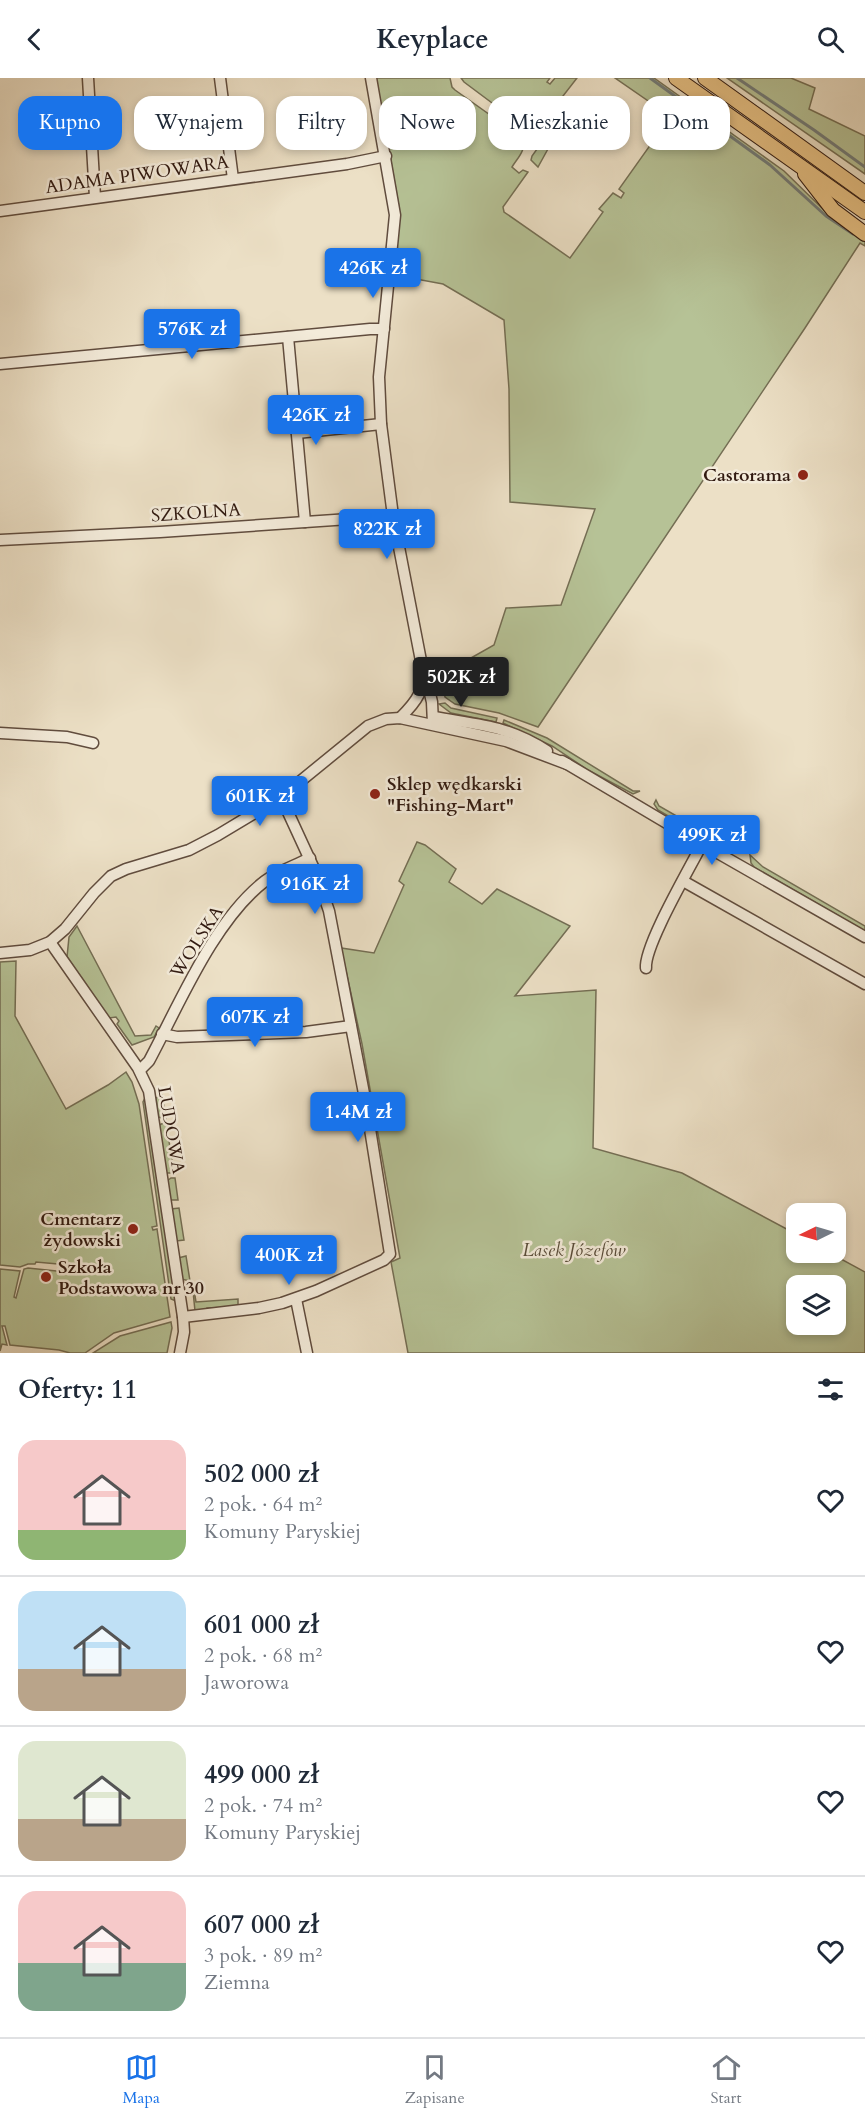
<!DOCTYPE html>
<html lang="pl">
<meta charset="utf-8">
<style>
body{margin:0;font-family:Cardo,serif;background:#f2f2f3;color:#1f2937;height:100vh;display:flex;flex-direction:column;font-size:22px;white-space:nowrap}
*{box-sizing:border-box;margin:0}
p{font-size:20px;color:#747a83}
.icon{flex:none;width:33px;height:33px;fill:none;stroke:currentColor;stroke-width:2;stroke-linecap:round;stroke-linejoin:round}
.map{position:relative;height:1275px;overflow:hidden}
.sheet{display:flex;flex-direction:column;background:#fff;flex:1}
.sheet>*{flex:none}
.guide{position:absolute;left:18px;top:18px;width:830px;height:54px;display:flex;gap:12px}
.needle{width:39px;rotate:265deg}
.tools{position:absolute;left:786px;top:1125px;display:grid;gap:12px}
.tools a{display:grid;place-items:center;width:60px;height:60px;border-radius:12px;background:#fff;box-shadow:0 3px 9px #0003;font-size:30px}
.price{position:absolute;translate:-50% -51px;padding:0 14px;border-radius:6px;background:#1a73e8;color:#fff;font-size:20px;line-height:39px;filter:drop-shadow(0 2px 3px #0008)}
.price::after{content:'';position:absolute;left:50%;top:36px;width:18px;height:14px;margin-left:-9px;background:inherit;clip-path:polygon(0 0,100% 0,50% 100%)}
.price.active{background:#222;color:#fff}
ul{padding:0;list-style:none}
li{display:flex;align-items:center;gap:18px;height:150px;padding:0 18px}
li+li{border-top:2px solid #e0e1e3}
li span{display:grid;place-items:center;flex:none;width:168px;height:120px;border-radius:18px;color:#555}
li>.icon{margin-inline-start:auto}
span .icon{width:72px;height:72px;fill:#fffc;stroke-width:1}
li b{font-size:26px}
h2{display:flex;justify-content:space-between;align-items:center;height:72px;padding:0 18px;font-size:26px}
.tag{padding:0 21px;border-radius:18px;background:#fff;box-shadow:0 3px 9px #0003;font-size:21px;line-height:54px}
.tag.active{background:#1a73e8;color:#fff}
header{display:flex;justify-content:space-between;align-items:center;height:78px;padding:0 18px;background:#fff;font-size:27px;font-weight:700}
.dock{display:flex;justify-content:space-around;align-items:center;height:84px;border-top:2px solid #e0e1e3;background:#fff;font-size:16px;color:#747a83}
.dock a{display:grid;justify-items:center;gap:3px}
.dock .active{color:#1a73e8}
.map>svg:first-child{display:block}
.green{fill:#b6c296;stroke:#746e54;stroke-width:1.5;fill-rule:evenodd}
.lines{fill:none;stroke-linecap:round;stroke-linejoin:round}
.stream{stroke:#717b79;stroke-width:3}
.minor-casing{stroke:#604c3e;stroke-width:13}
.major-casing{stroke:#311a11;stroke-width:16}
.minor{stroke:#f3ebda;stroke-width:10}
.major{stroke:#e6c083;stroke-width:14}
.poi-dot{fill:#8f2418;stroke:#f3ebda;stroke-width:2}
.labels{text-anchor:middle;dominant-baseline:central;stroke-width:5;stroke-linejoin:round;paint-order:stroke}
.street-label{font-size:18px;fill:#311a11;stroke:#f3ebda}
.poi-label{font-size:18px;font-weight:bold;fill:#311a11;stroke:#f3ebda;text-anchor:end}
.park-label{font-size:18px;font-style:italic;fill:#594c39;stroke:#f3ebda}
</style>
<header><svg class="icon" aria-label="back" viewBox="0 0 24 24"><path d="M15 5l-7 7 7 7"/></svg>Keyplace<svg class="icon" aria-label="search" viewBox="0 0 24 24"><circle cx="10" cy="10" r="6"/><path d="M15 15l6 6"/></svg></header>
<div class="map">
<svg width="865" height="1275" viewBox="0 0 865 1275">
<rect width="100%" height="100%" fill="#ece0c6"/>
<filter id="stains"><feTurbulence type="fractalNoise" baseFrequency=".00333" numOctaves="4"/><feColorMatrix values="0 0 0 0 .2 0 0 0 0 .09 0 0 0 0 .02 0 0 0 .5 -.17"/></filter>
<radialGradient id="worn" r=".72"><stop offset=".6" stop-color="#630" stop-opacity="0"/><stop offset="1" stop-color="#630" stop-opacity=".3"/></radialGradient>
<!-- green -->
<g class="green">
<path d="M376,0H450L452,9L455,12L521,59C528,71 518,79 512,89L519,95L523,92L528,94L503,129L504,134L570,180L603,134L599,131L613,115L621,120L624,115L619,111L666,45L661,41L667,36L615,0H654L784,93L828,136L865,163V168L860,165L805,250L538,649L499,635L455,626L445,619L441,597L494,567L506,530L561,527L595,431L510,424L509,311L504,242L443,206L394,197L399,129Z"/>
<polygon points="461,0 550,0 547,4 550,6 555,0 577,0 535,54 531,54 464,4"/>
<polygon points="727,0 791,0 815,10 809,31 865,58 865,96"/>
<polygon points="577,20 584,24 583,29 577,25 567,39 563,36 544,65 549,69 538,89 531,82 532,78 573,21"/>
<polygon points="445,625 451,630 497,640 496,644 451,635 439,626"/>
<polygon points="504,642 547,660 633,713 640,713 633,716 588,692 552,668 503,645"/>
<polygon points="656,722 659,728 720,763 720,769 658,732 654,726"/>
<path d="M417,764L425,767L456,791L449,804L482,826L497,811L570,848L515,918L596,912L593,1070L682,1095L796,1156V1174L830,1175L865,1194V1275H408L391,1184L400,1180L362,966L341,870L374,875L404,807L399,803ZM796,1208H836V1246H796Z"/>
<polygon points="750,777 763,789 865,848 865,853 754,789 751,785"/>
<polygon points="77,848 135,958 151,957 156,948 159,950 154,959 132,967 117,946 119,943 116,939 109,940 67,879 69,859"/>
<polygon points="16,883 15,938 66,1031 108,1007 126,994 132,1004 139,1026 157,1148 152,1149 153,1152 157,1151 170,1239 114,1255 85,1275 70,1275 59,1272 10,1267 5,1248 2,1248 7,1267 2,1266 0,1273 0,1191 20,1193 14,1219 16,1220 24,1191 28,1190 66,1194 79,1192 80,1188 36,1184 35,1186 28,1186 20,1189 0,1187 0,884"/>
<polygon points="162,1017 166,1041 158,1039 156,1020"/>
<polygon points="146,1018 176,1223 171,1221 143,1024"/>
<polygon points="166,1044 174,1095 166,1095 159,1047"/>
<polygon points="171,1100 175,1100 178,1122 170,1122 167,1103"/>
<polygon points="179,1130 184,1162 176,1163 171,1131"/>
<polygon points="186,1178 190,1203 181,1201 178,1180"/>
<polygon points="194,1211 196,1224 238,1221 238,1229 207,1230 207,1233 195,1233 193,1213"/>
<polygon points="171,1244 172,1250 167,1275 93,1275 120,1258"/>
</g>
<g class="lines">
<!-- stream -->
<g class="stream">
<polyline points="650,0 770,87 826,138 853,156"/>
<polyline points="737,0 814,52 865,89"/>
</g>
<defs>
<g id="minor">
<polyline points="88,0 95,119"/>
<polyline points="220,0 233,101"/>
<path d="M371,0L395,137L379,299L381,346L393,438L422,588C424,614 418,622 400,640"/>
<polyline points="0,133 347,86 386,78"/>
<polyline points="288,259 305,444"/>
<polyline points="0,286 370,251 384,251"/>
<polyline points="297,355 381,346"/>
<polyline points="0,462 160,454 393,438"/>
<polyline points="426,599 432,624 433,646"/>
<path d="M434,639C478,647 507,647 547,673"/>
<polyline points="0,655 67,659 93,665"/>
<polyline points="562,683 702,766 865,859"/>
<polyline points="683,803 865,906"/>
<polyline points="50,864 138,990 149,1013 183,1239 184,1254 180,1275"/>
<polyline points="0,875 30,872 50,864 65,851 94,815 111,798 126,791 189,772 218,757 281,719 368,648 386,641 400,640 506,663 567,686"/>
<path d="M646,890C644,868 690,790 702,766"/>
<polyline points="162,956 177,959 306,954 351,948"/>
<path d="M140,992L149,983C179,927 214,842 265,803C278,793 295,788 310,780"/>
<polyline points="296,1221 307,1275"/>
<polyline points="183,1239 259,1230 282,1225 316,1213 384,1182 390,1176 366,1026 329,833 316,795 281,719"/>
</g>
<g id="major">
<polyline points="676,0 865,134"/>
<polyline points="705,0 865,115"/>
<polyline points="805,96 833,132 865,156"/>
</g>
</defs>
<!-- minor casing -->
<use href="#minor" class="minor-casing"/>
<!-- major casing -->
<use href="#major" class="major-casing"/>
<!-- minor -->
<use href="#minor" class="minor"/>
<!-- major -->
<use href="#major" class="major"/>
</g>
<!-- markers -->
<g class="poi-dot">
<circle cx="803" cy="397" r="6"/>
<circle cx="375" cy="716" r="6"/>
<circle cx="133" cy="1151" r="6"/>
<circle cx="46" cy="1199" r="6"/>
</g>
<g class="labels">
<!-- street labels -->
<g class="street-label">
<text transform="translate(137 97) rotate(-8)">ADAMA PIWOWARA</text>
<text transform="translate(196 435) rotate(-4)">SZKOLNA</text>
<text transform="translate(197 864) rotate(-57)">WOLSKA</text>
<text transform="translate(171 1052) rotate(80)">LUDOWA</text>
</g>
<!-- poi labels -->
<g class="poi-label">
<text x="791" y="397">Castorama</text>
<text x="387" y="706" text-anchor="start">Sklep wędkarski<tspan x="387" dy="21">"Fishing-Mart"</tspan></text>
<text x="121" y="1141">Cmentarz<tspan x="121" dy="21">żydowski</tspan></text>
<text x="58" y="1189" text-anchor="start">Szkoła<tspan x="58" dy="21">Podstawowa nr 30</tspan></text>
</g>
<!-- park labels -->
<g class="park-label">
<text x="574" y="1172">Lasek Józefów</text>
</g>
</g>
<rect width="100%" height="100%" filter="url(#stains)"/>
<rect width="100%" height="100%" fill="url(#worn)"/>
</svg>
<div class="tools">
<a><svg class="needle" viewBox="-14 -14 28 28"><path d="M0-13l5 13h-10z" fill="#e53935"/><path d="M0 13l5-13h-10z" fill="#747a83"/></svg></a>
<a><svg class="icon" aria-label="layers" viewBox="0 0 24 24"><path d="M12 4l9 5-9 5-9-5zM3 14l9 5 9-5"/></svg></a>
</div>
<b class="price" style="left:373px;top:221px">426K zł</b>
<b class="price" style="left:192px;top:282px">576K zł</b>
<b class="price" style="left:316px;top:368px">426K zł</b>
<b class="price" style="left:387px;top:482px">822K zł</b>
<b class="price active" style="left:461px;top:630px">502K zł</b>
<b class="price" style="left:260px;top:749px">601K zł</b>
<b class="price" style="left:712px;top:788px">499K zł</b>
<b class="price" style="left:315px;top:837px">916K zł</b>
<b class="price" style="left:255px;top:970px">607K zł</b>
<b class="price" style="left:358px;top:1065px">1.4M zł</b>
<b class="price" style="left:289px;top:1208px">400K zł</b>
<div class="guide">
<a class="tag active">Kupno</a>
<a class="tag">Wynajem</a>
<a class="tag">Filtry</a>
<a class="tag">Nowe</a>
<a class="tag">Mieszkanie</a>
<a class="tag">Dom</a>
</div>
</div>
<section class="sheet">
<h2>Oferty: 11<svg class="icon" aria-label="filters" viewBox="0 0 24 24"><path d="M4 7h16M4 17h16"/><circle cx="9" cy="7" r="2"/><circle cx="15" cy="17" r="2"/></svg></h2>
<ul>
<li><span style="background:linear-gradient(#f6c9c9 75%,#8fb573 0)"><svg class="icon" aria-label="home" viewBox="0 0 24 24"><path d="M3 11l9-7 9 7M6 9v11h12V9"/></svg></span><div><b>502 000 zł</b><p>2 pok. · 64 m²</p><p>Komuny Paryskiej</p></div><svg class="icon" aria-label="heart" viewBox="0 0 24 24"><path d="M12 20l-8-8c-3-5 5-10 8-4 3-6 11-1 8 4z"/></svg></li>
<li><span style="background:linear-gradient(#bfe0f5 65%,#b9a48a 0)"><svg class="icon" aria-label="home" viewBox="0 0 24 24"><path d="M3 11l9-7 9 7M6 9v11h12V9"/></svg></span><div><b>601 000 zł</b><p>2 pok. · 68 m²</p><p>Jaworowa</p></div><svg class="icon" aria-label="heart" viewBox="0 0 24 24"><path d="M12 20l-8-8c-3-5 5-10 8-4 3-6 11-1 8 4z"/></svg></li>
<li><span style="background:linear-gradient(#dfe7d0 65%,#b9a48a 0)"><svg class="icon" aria-label="home" viewBox="0 0 24 24"><path d="M3 11l9-7 9 7M6 9v11h12V9"/></svg></span><div><b>499 000 zł</b><p>2 pok. · 74 m²</p><p>Komuny Paryskiej</p></div><svg class="icon" aria-label="heart" viewBox="0 0 24 24"><path d="M12 20l-8-8c-3-5 5-10 8-4 3-6 11-1 8 4z"/></svg></li>
<li><span style="background:linear-gradient(#f6c9c9 60%,#7fa58c 0)"><svg class="icon" aria-label="home" viewBox="0 0 24 24"><path d="M3 11l9-7 9 7M6 9v11h12V9"/></svg></span><div><b>607 000 zł</b><p>3 pok. · 89 m²</p><p>Ziemna</p></div><svg class="icon" aria-label="heart" viewBox="0 0 24 24"><path d="M12 20l-8-8c-3-5 5-10 8-4 3-6 11-1 8 4z"/></svg></li>
</ul>
</section>
<nav class="dock">
<a class="active"><svg class="icon" aria-label="map" viewBox="0 0 24 24"><path d="M3 6l6-2 6 2 6-2v14l-6 2-6-2-6 2zM9 4v14M15 6v14"/></svg>Mapa</a>
<a><svg class="icon" aria-label="saved" viewBox="0 0 24 24"><path d="M7 4h10v16l-5-4-5 4z"/></svg>Zapisane</a>
<a><svg class="icon" aria-label="home" viewBox="0 0 24 24"><path d="M3 11l9-7 9 7M6 9v11h12V9"/></svg>Start</a>
</nav>
